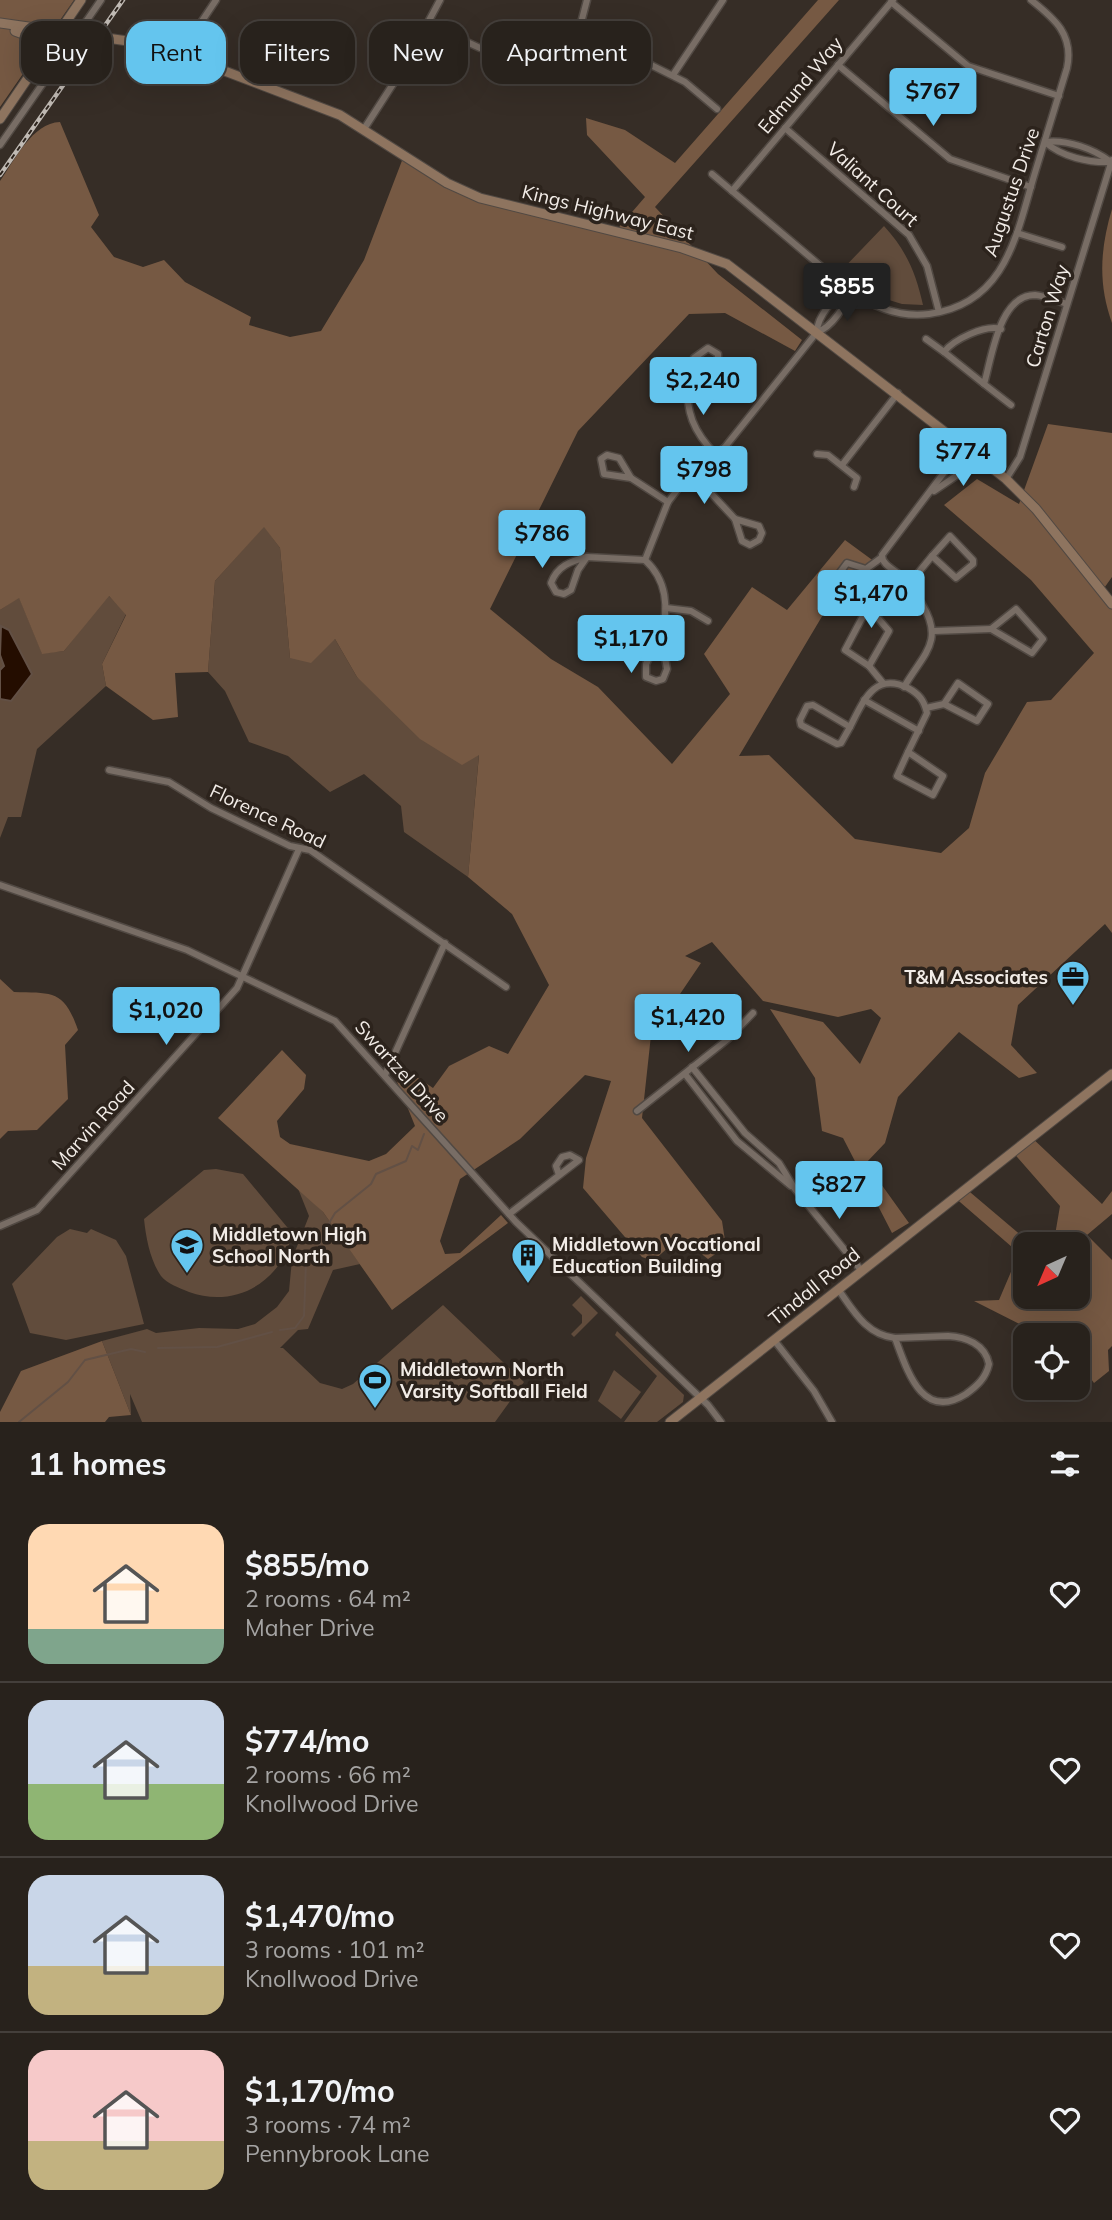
<!DOCTYPE html>
<meta charset="utf-8">
<style>
body{margin:0;font-family:Mulish,sans-serif;background:#342f29;color:#f1f3f6;height:100vh;display:flex;flex-direction:column;font-size:26px;white-space:nowrap}
*{box-sizing:border-box;margin:0}
p{font-size:23px;color:#a5a4a3}
.icon{flex:none;width:38px;height:38px;fill:none;stroke:currentColor;stroke-width:2;stroke-linecap:round;stroke-linejoin:round}
.map{position:relative;height:1422px;overflow:hidden}
.side{display:flex;flex-direction:column;background:#28221c;flex:1}
.side>*{flex:none}
.guide{position:absolute;left:21px;top:21px;width:700px;height:63px;display:flex;gap:14px}
.needle{width:46px;rotate:224deg}
.buttons{position:absolute;left:1013px;top:1232px;display:grid;gap:14px}
.buttons a{display:grid;place-items:center;width:77px;height:77px;border-radius:14px;background:#28221c;box-shadow:0 7px 28px #0002,0 0 0 2px #443f3b;font-size:35px}
.price{position:absolute;translate:-50% -60px;padding:0 16px;border-radius:7px;background:#64c5ee;color:#111;font-size:23px;line-height:46px;filter:drop-shadow(0 2px 4px #0008)}
.price::after{content:'';position:absolute;left:50%;top:42px;width:21px;height:16px;margin-left:-10px;background:inherit;clip-path:polygon(0 0,100% 0,50% 100%)}
.price.active{background:#222;color:#fff}
ul{padding:0;list-style:none}
li{display:flex;align-items:center;gap:21px;height:175px;padding:0 28px}
li+li{border-top:2px solid #443f3b}
li span{display:grid;place-items:center;flex:none;width:196px;height:140px;border-radius:21px;color:#555}
li>.icon{margin-inline-start:auto}
span .icon{width:84px;height:84px;fill:#fffc;stroke-width:1}
li b{font-size:30px}
h2{display:flex;justify-content:space-between;align-items:center;height:84px;padding:0 28px;font-size:30px}
.tag{padding:0 24px;border-radius:21px;background:#28221c;box-shadow:0 7px 28px #0002,0 0 0 2px #443f3b;font-size:24px;line-height:63px}
.tag.active{background:#64c5ee;color:#111}
.map>svg:first-child{display:block}
.green{fill:#614c3c}
.forest{fill:#765943;fill-rule:evenodd}
.water{fill:#240d00;stroke:#625045;stroke-width:2}
.lines{fill:none;stroke-linecap:round;stroke-linejoin:round}
.stream{stroke:#625045;stroke-width:2}
.street-casing{stroke:#514943;stroke-width:9}
.secondary-casing{stroke:#514943;stroke-width:11}
.street{stroke:#786d65;stroke-width:6}
.secondary{stroke:#8e745f;stroke-width:9}
.rail-casing{stroke:#c0bab4;stroke-width:4.5}
.rail{stroke:#2c231c;stroke-width:2;stroke-dasharray:5;stroke-linecap:butt}
.labels{text-anchor:middle;dominant-baseline:central;stroke-width:7;stroke-linejoin:round;paint-order:stroke}
.street-label{font-size:19px;fill:#f2ece7;stroke:#2c231c}
.poi-label{font-size:19px;font-weight:bold;fill:#f2ece7;stroke:#2c231c;text-anchor:start}
</style>
<div class="map">
<svg width="1112" height="1422" viewBox="0 0 1112 1422">
<rect width="100%" height="100%" fill="#362d26"/>
<!-- green -->
<g class="green">
<path d="M884,226C906,250 916,273 923,305L902,304L879,297L877,302L838,274Z"/>
<polygon points="264,526 280,548 290,658 335,639 357,677 479,754 468,877 404,832 401,806 364,774 330,792 288,756 249,742 225,691 208,672 215,581"/>
<polygon points="108,595 126,614 102,664 106,686 37,749 21,817 8,817 0,838 0,610 19,597 42,653 64,651"/>
<path d="M216,1169L243,1174L292,1233C283,1281 236,1309 189,1292C180,1288 167,1284 161,1276C150,1260 146,1238 144,1219L204,1170Z"/>
<polygon points="297,1186 323,1212 360,1264 333,1270 308,1329 298,1330 280,1348 283,1348 320,1383 342,1389 353,1384 443,1305 524,1382 495,1422 142,1422 130,1394 131,1415 102,1341 147,1329 156,1333 199,1328 238,1329 255,1324 277,1307 289,1291 292,1259 309,1216"/>
<polygon points="70,1229 87,1233 91,1229 116,1240 126,1256 144,1324 66,1340 30,1333 12,1284 57,1237"/>
<polygon points="581,1296 598,1313 574,1337 571,1334 582,1323 582,1315 572,1305"/>
<polygon points="617,1331 684,1395 683,1402 657,1422 624,1422 657,1376 615,1335"/>
<polygon points="614,1370 641,1392 621,1419 598,1401"/>
</g>
<!-- forest -->
<g class="forest">
<polygon points="0,0 74,0 0,107"/>
<path d="M818,0H839L655,207L718,274L802,340L795,351L725,313L689,314L578,431L490,609L551,659L598,687L672,764L730,694L704,654L752,587L787,610L845,540L875,562L827,608L739,756L769,755L855,839L941,853L969,828L985,773L1027,702L1051,700L1094,653L1031,580L944,505L977,479L1019,504L1048,424L1112,433V577L1102,591L1112,606V933L1105,924L1018,1005L1011,1045L1037,1073L1019,1078L959,1032L898,1097L885,1143L866,1163L909,1223L892,1233L843,1138L822,1131L815,1078L770,1009L823,1022L860,1064L881,1018L871,1009L838,1017L763,1001L712,942L685,956L701,963L680,994L652,999L653,1017L642,1118L722,1221L726,1247L708,1259L680,1237L653,1261L642,1257L583,1188L586,1158L611,1081L585,1075L520,1139L460,1179L440,1241L445,1254L460,1253L501,1215L508,1223L392,1310L323,1212L218,1118L282,1050L306,1075L304,1089L277,1121L280,1137L290,1144L369,1161L386,1154L415,1126L394,1074L399,1065L433,1088L449,1066L489,1046L508,1054L549,985L512,914L468,877L479,755L462,765L420,739L357,677L335,639L311,663L290,658L280,548L264,527L215,581L208,672L175,673L178,717L153,720L106,686L102,664L126,615L109,596L64,651L42,654L19,598L0,610V181C15,160 32,123 60,122L99,215L91,227L114,257L143,267L164,260L185,282L251,317L249,325L290,337L321,331L364,260L403,158L470,192L614,233L645,197L587,135L586,118L625,130L675,163Z"/>
<path d="M1112,209V323C1098,284 1100,249 1112,209Z"/>
<path d="M0,979L14,992C53,993 64,990 78,1030L65,1045L68,1099L37,1130L8,1131L0,1139Z"/>
<path d="M1029,1135L1102,1204L1112,1191V1214L1087,1235L1112,1260V1346L1108,1350L1109,1371L1094,1383L1081,1365L1078,1366V1335H1041L974,1301L999,1300L1019,1253L953,1196L964,1187L1023,1237L1054,1241L1060,1206L1010,1149ZM1026,1244H1078V1297H1026Z"/>
<polygon points="102,1341 131,1415 109,1417 105,1422 0,1422 0,1412 21,1371"/>
</g>
<!-- water -->
<polygon class="water" points="1,626 9,630 32,674 11,701 0,699 0,670 4,666 0,655"/>
<g class="lines">
<!-- stream -->
<g class="stream">
<polyline points="280,1330 295,1328 304,1316 306,1262 317,1255 322,1235 335,1213 371,1184 376,1174 406,1161 412,1146 418,1150 424,1134"/>
<polyline points="158,1348 217,1347 272,1332"/>
<polyline points="19,1422 68,1382 85,1360 131,1349 145,1352"/>
</g>
<defs>
<g id="street">
<polyline points="891,2 968,66 1059,96"/>
<polyline points="428,24 480,48 565,40 647,63 685,82 717,109"/>
<polyline points="576,42 587,0"/>
<polyline points="188,57 200,24 216,0"/>
<polyline points="838,65 950,159 1031,187"/>
<polyline points="673,75 723,0"/>
<polyline points="785,128 909,235 927,266 939,312"/>
<polyline points="364,129 404,67 440,0"/>
<path d="M1045,142C1067,139 1094,149 1111,162"/>
<path d="M1045,142C1062,157 1089,163 1111,162"/>
<polyline points="0,145 101,0"/>
<path d="M712,174L849,290C873,307 899,318 929,314C1005,304 1016,237 1034,176C1045,140 1056,104 1067,68C1074,35 1055,19 1031,0"/>
<polyline points="732,191 893,0"/>
<polyline points="1017,233 1062,247"/>
<path d="M849,290C848,304 831,328 817,332C817,317 835,294 849,290Z"/>
<path d="M1001,329C985,324 953,340 944,352L984,384C992,357 999,295 1035,295C1046,296 1057,301 1067,304"/>
<polyline points="926,339 944,352"/>
<polygon points="708,348 718,354 718,366 687,379 694,358"/>
<path d="M687,379C686,413 693,431 716,455"/>
<polyline points="984,384 1011,405"/>
<polyline points="817,454 828,455 857,478 854,487"/>
<polygon points="607,455 619,458 631,478 604,474 601,459"/>
<polyline points="842,465 898,393"/>
<polyline points="693,474 735,519"/>
<polyline points="631,478 668,502"/>
<polyline points="1006,479 1020,457 1112,160"/>
<polyline points="934,491 981,459"/>
<polygon points="735,519 759,526 762,533 759,540 750,545 742,541"/>
<polygon points="950,536 973,560 973,564 956,578 932,556"/>
<path d="M587,557L578,570L571,590L564,594L556,592L551,583C557,566 571,561 587,557Z"/>
<polyline points="587,557 645,560"/>
<polyline points="645,560 668,502 684,481 725,447 817,332"/>
<path d="M645,560C667,580 669,608 661,635"/>
<polyline points="909,584 932,556"/>
<polyline points="826,591 847,563 866,569 881,558"/>
<polyline points="666,608 691,611 708,621"/>
<polygon points="1016,609 1043,639 1032,653 991,629"/>
<polygon points="871,610 889,631 869,666 845,650 862,618"/>
<polyline points="934,631 991,629"/>
<polygon points="661,635 667,669 663,679 656,681 646,677 646,664"/>
<polyline points="869,666 883,683"/>
<polygon points="958,683 988,704 977,721 944,704"/>
<path d="M904,687C923,654 945,642 922,604C915,593 909,582 899,574C891,568 882,564 882,555L964,446"/>
<polyline points="864,700 919,731"/>
<polygon points="813,705 850,727 841,743 837,744 801,725 800,720 807,706"/>
<polyline points="926,708 944,704"/>
<path d="M850,727C863,702 874,671 908,688C919,694 924,700 927,713L908,752"/>
<polygon points="908,752 943,776 933,795 897,776"/>
<polyline points="109,770 169,782 211,808 290,846 310,850 506,987"/>
<polyline points="0,885 187,950 335,1021 516,1222 708,1405 721,1422"/>
<polyline points="692,1067 745,1133 779,1163 795,1189 861,1270"/>
<polyline points="685,1074 737,1141 791,1186"/>
<polyline points="385,1075 445,943"/>
<polyline points="637,1111 728,1039 753,1013"/>
<polyline points="509,1214 579,1160 570,1155 562,1157 556,1166 559,1175"/>
<polyline points="0,1226 37,1210 237,988 299,849"/>
<path d="M838,1289C853,1310 866,1335 895,1338"/>
<path d="M948,1336C966,1337 985,1344 989,1364C986,1378 977,1386 966,1394C922,1422 907,1370 895,1338Z"/>
<polyline points="774,1340 814,1391 832,1422"/>
</g>
<g id="secondary">
<polyline points="0,23 142,43 180,54 340,115 447,183 480,198 682,248 727,264 1006,479 1036,509 1112,604"/>
<polyline points="15,31 39,40 43,55"/>
<polyline points="0,119 81,0"/>
<polyline points="670,1422 1112,1074"/>
</g>
</defs>
<!-- street casing -->
<use href="#street" class="street-casing"/>
<!-- secondary casing -->
<use href="#secondary" class="secondary-casing"/>
<!-- street -->
<use href="#street" class="street"/>
<!-- secondary -->
<use href="#secondary" class="secondary"/>
<defs>
<polyline id="rail" points="0,175 123,0"/>
</defs>
<!-- rail casing -->
<use href="#rail" class="rail-casing"/>
<!-- rail -->
<use href="#rail" class="rail"/>
</g>
<!-- icons -->
<defs>
<symbol id="office-pin" viewBox="-11 -11 22 30"><path d="M0 17L-7.5 6A9.5 9.5 0 1 1 7.5 6Z" fill="#64c5ee" stroke="#2c231c"/><path d="M-6-3h4V-5.5h4V-3h4V5H-6ZM-1-4.5V-3h2v-1.5ZM-6 0V1H6V0Z" fill="#111"/></symbol>
<symbol id="school-pin" viewBox="-11 -11 22 30"><path d="M0 17L-7.5 6A9.5 9.5 0 1 1 7.5 6Z" fill="#64c5ee" stroke="#2c231c"/><path d="M0-5L7-2L0 1L-7-2ZM-4 1L0 2.5L4 1V4Q0 6-4 4Z" fill="#111"/></symbol>
<symbol id="building-pin" viewBox="-11 -11 22 30"><path d="M0 17L-7.5 6A9.5 9.5 0 1 1 7.5 6Z" fill="#64c5ee" stroke="#2c231c"/><path d="M-4-6H4V6H1V3H-1V6H-4ZM-2.5-4.3h1.7v1.8h-1.7ZM.8-4.3h1.7v1.8H.8ZM-2.5-1h1.7V.8h-1.7ZM.8-1h1.7V.8H.8Z" fill="#111"/></symbol>
<symbol id="stadium-pin" viewBox="-11 -11 22 30"><path d="M0 17L-7.5 6A9.5 9.5 0 1 1 7.5 6Z" fill="#64c5ee" stroke="#2c231c"/><path d="M0-5a6.5 5 0 1 0 0 10a6.5 5 0 1 0 0-10ZM-3.5-1.8h7v3.6h-7Z" fill="#111"/></symbol>
</defs>
<g fill-rule="evenodd">
<use href="#office-pin" x="1054" y="958" width="38" height="52"/>
<use href="#school-pin" x="168" y="1226" width="38" height="52"/>
<use href="#building-pin" x="509" y="1236" width="38" height="52"/>
<use href="#stadium-pin" x="356" y="1361" width="38" height="52"/>
</g>
<g class="labels">
<!-- street labels -->
<g class="street-label">
<text transform="translate(800 85) rotate(-50)">Edmund Way</text>
<text transform="translate(873 184) rotate(42)">Valiant Court</text>
<text transform="translate(1011 192) rotate(-71)">Augustus Drive</text>
<text transform="translate(608 212) rotate(14)">Kings Highway East</text>
<text transform="translate(1047 316) rotate(-73)">Carton Way</text>
<text transform="translate(268 816) rotate(25)">Florence Road</text>
<text transform="translate(402 1071) rotate(48)">Swartzel Drive</text>
<text transform="translate(93 1125) rotate(-48)">Marvin Road</text>
<text transform="translate(814 1286) rotate(-39)">Tindall Road</text>
</g>
<!-- poi labels -->
<g class="poi-label">
<text x="1048" y="977" text-anchor="end">T&amp;M Associates</text>
<text x="212" y="1234">Middletown High<tspan x="212" dy="22">School North</tspan></text>
<text x="552" y="1244">Middletown Vocational<tspan x="552" dy="22">Education Building</tspan></text>
<text x="400" y="1369">Middletown North<tspan x="400" dy="22">Varsity Softball Field</tspan></text>
</g>
</g>
</svg>
<div class="buttons">
<a><svg class="needle" viewBox="-14 -14 28 28"><path d="M0-13l5 13h-10z" fill="#e53935"/><path d="M0 13l5-13h-10z" fill="#a5a4a3"/></svg></a>
<a><svg class="icon" aria-label="locate" viewBox="0 0 24 24"><circle cx="12" cy="12" r="6"/><path d="M12 2v4M12 18v4M2 12h4M18 12h4"/></svg></a>
</div>
<b class="price" style="left:933px;top:128px">$767</b>
<b class="price active" style="left:847px;top:323px">$855</b>
<b class="price" style="left:703px;top:417px">$2,240</b>
<b class="price" style="left:963px;top:488px">$774</b>
<b class="price" style="left:704px;top:506px">$798</b>
<b class="price" style="left:542px;top:570px">$786</b>
<b class="price" style="left:871px;top:630px">$1,470</b>
<b class="price" style="left:631px;top:675px">$1,170</b>
<b class="price" style="left:166px;top:1047px">$1,020</b>
<b class="price" style="left:688px;top:1054px">$1,420</b>
<b class="price" style="left:839px;top:1221px">$827</b>
<div class="guide">
<a class="tag">Buy</a>
<a class="tag active">Rent</a>
<a class="tag">Filters</a>
<a class="tag">New</a>
<a class="tag">Apartment</a>
</div>
</div>
<section class="side">
<h2>11 homes<svg class="icon" aria-label="filters" viewBox="0 0 24 24"><path d="M4 7h16M4 17h16"/><circle cx="9" cy="7" r="2"/><circle cx="15" cy="17" r="2"/></svg></h2>
<ul>
<li><span style="background:linear-gradient(#ffd9b3 75%,#7fa58c 0)"><svg class="icon" aria-label="home" viewBox="0 0 24 24"><path d="M3 11l9-7 9 7M6 9v11h12V9"/></svg></span><div><b>$855/mo</b><p>2 rooms · 64 m²</p><p>Maher Drive</p></div><svg class="icon" aria-label="heart" viewBox="0 0 24 24"><path d="M12 20l-8-8c-3-5 5-10 8-4 3-6 11-1 8 4z"/></svg></li>
<li><span style="background:linear-gradient(#c9d6e8 60%,#8fb573 0)"><svg class="icon" aria-label="home" viewBox="0 0 24 24"><path d="M3 11l9-7 9 7M6 9v11h12V9"/></svg></span><div><b>$774/mo</b><p>2 rooms · 66 m²</p><p>Knollwood Drive</p></div><svg class="icon" aria-label="heart" viewBox="0 0 24 24"><path d="M12 20l-8-8c-3-5 5-10 8-4 3-6 11-1 8 4z"/></svg></li>
<li><span style="background:linear-gradient(#c9d6e8 65%,#c2b280 0)"><svg class="icon" aria-label="home" viewBox="0 0 24 24"><path d="M3 11l9-7 9 7M6 9v11h12V9"/></svg></span><div><b>$1,470/mo</b><p>3 rooms · 101 m²</p><p>Knollwood Drive</p></div><svg class="icon" aria-label="heart" viewBox="0 0 24 24"><path d="M12 20l-8-8c-3-5 5-10 8-4 3-6 11-1 8 4z"/></svg></li>
<li><span style="background:linear-gradient(#f6c9c9 65%,#c2b280 0)"><svg class="icon" aria-label="home" viewBox="0 0 24 24"><path d="M3 11l9-7 9 7M6 9v11h12V9"/></svg></span><div><b>$1,170/mo</b><p>3 rooms · 74 m²</p><p>Pennybrook Lane</p></div><svg class="icon" aria-label="heart" viewBox="0 0 24 24"><path d="M12 20l-8-8c-3-5 5-10 8-4 3-6 11-1 8 4z"/></svg></li>
</ul>
</section>
